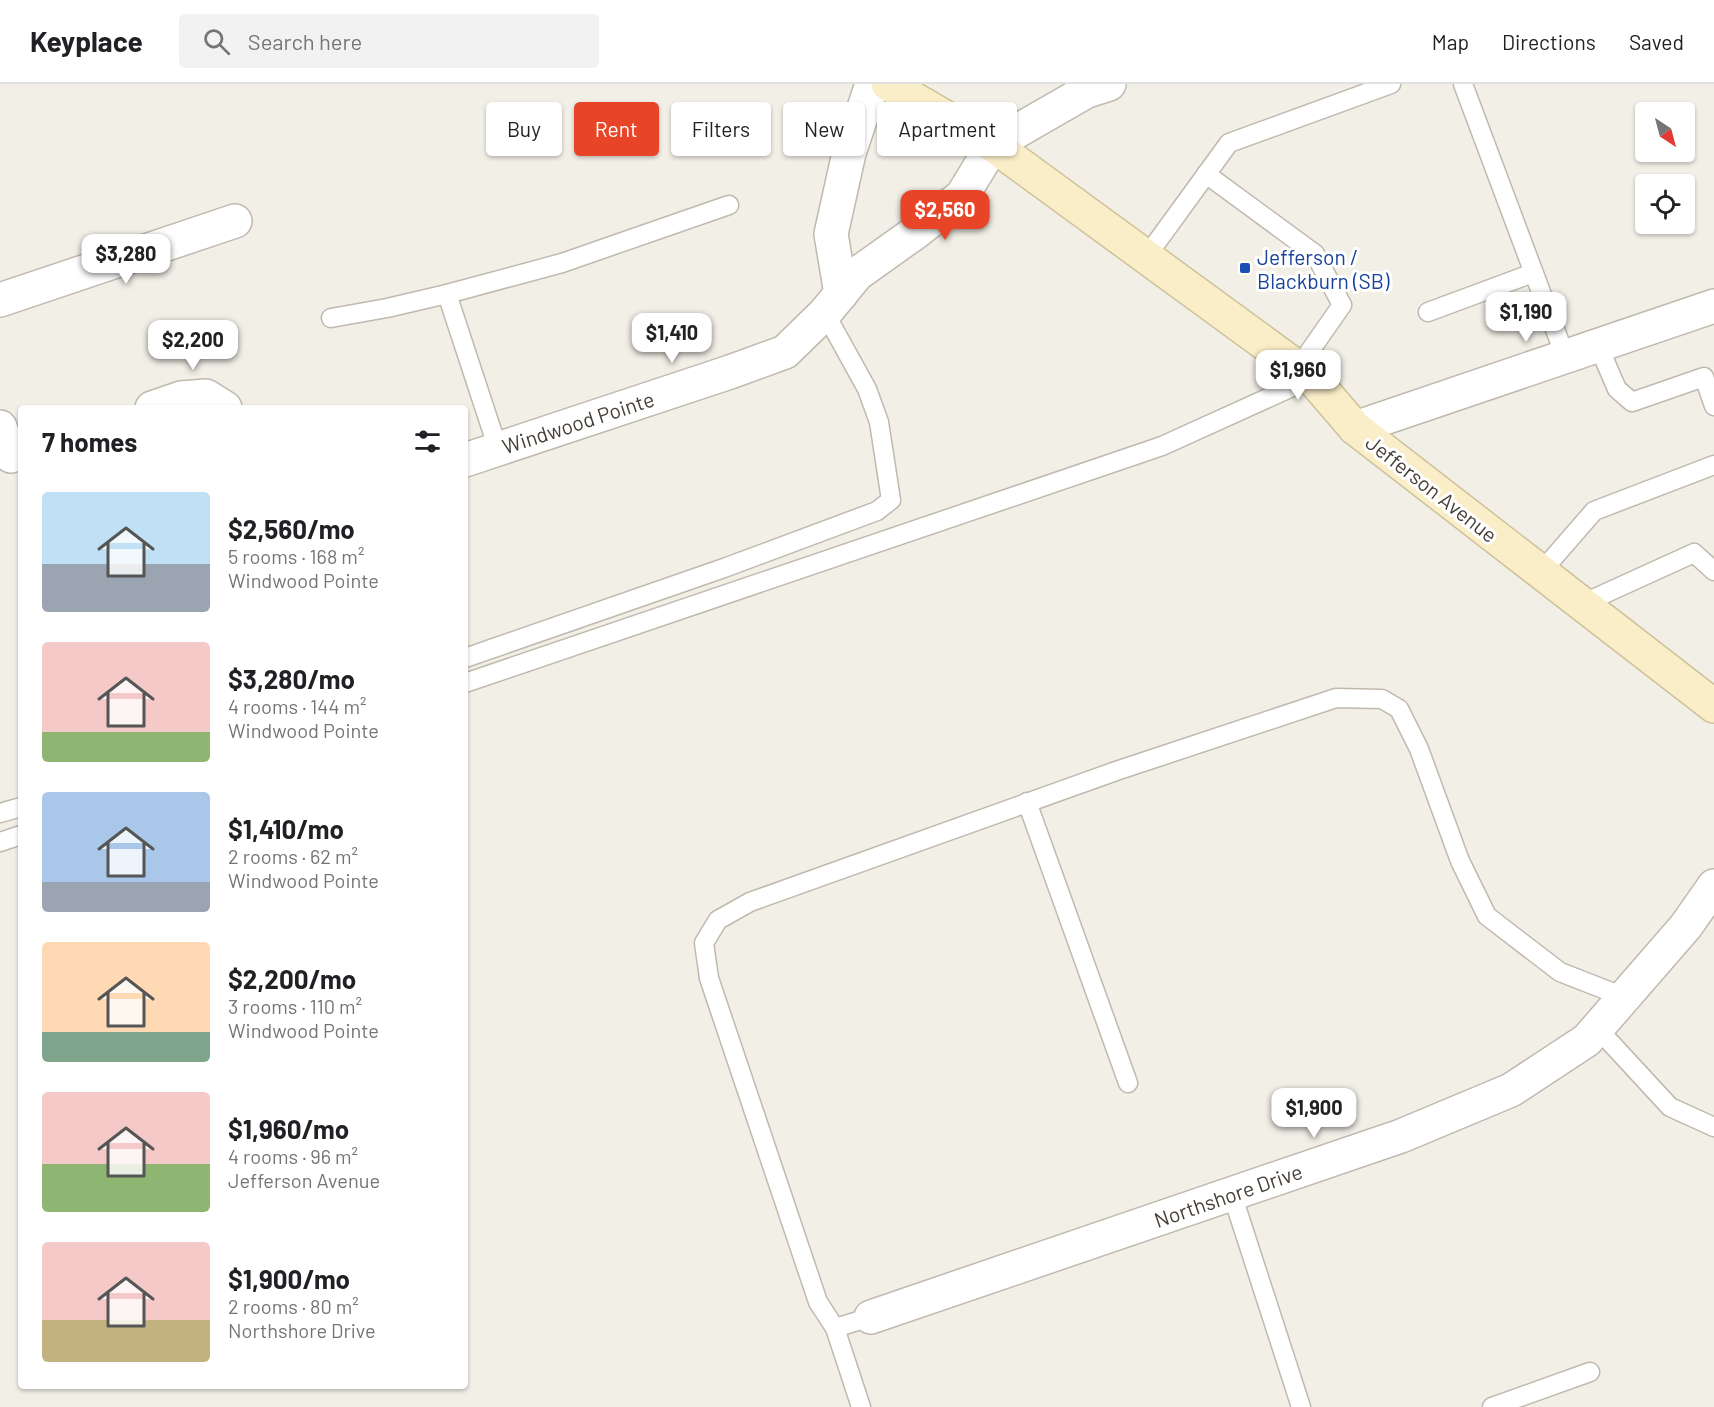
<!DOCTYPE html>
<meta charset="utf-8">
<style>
body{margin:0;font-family:Barlow,sans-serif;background:#f2f2f2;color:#202124;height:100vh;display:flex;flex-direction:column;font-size:22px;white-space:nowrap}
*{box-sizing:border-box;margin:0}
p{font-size:20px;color:#757577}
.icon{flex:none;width:33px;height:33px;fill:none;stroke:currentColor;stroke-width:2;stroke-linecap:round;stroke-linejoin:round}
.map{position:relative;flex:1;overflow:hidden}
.side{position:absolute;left:18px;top:321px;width:450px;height:984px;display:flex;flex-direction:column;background:#fff;border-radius:6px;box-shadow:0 2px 4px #0004}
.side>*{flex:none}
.top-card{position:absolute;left:486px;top:18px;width:570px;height:54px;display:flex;gap:12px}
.needle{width:39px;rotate:144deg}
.tools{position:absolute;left:1635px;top:18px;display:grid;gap:12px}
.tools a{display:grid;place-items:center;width:60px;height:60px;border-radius:6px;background:#fff;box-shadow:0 2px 4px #0004;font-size:30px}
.price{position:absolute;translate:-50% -51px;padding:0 14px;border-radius:12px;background:#fff;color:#222;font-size:20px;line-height:39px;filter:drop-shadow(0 2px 3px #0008)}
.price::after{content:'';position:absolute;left:50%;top:36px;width:18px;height:14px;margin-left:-9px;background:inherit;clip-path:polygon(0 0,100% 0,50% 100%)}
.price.current{background:#e84528;color:#fff}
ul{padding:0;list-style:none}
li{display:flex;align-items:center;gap:18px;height:150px;padding:0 24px}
li span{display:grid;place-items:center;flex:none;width:168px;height:120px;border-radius:6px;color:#555}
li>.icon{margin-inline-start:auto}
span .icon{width:72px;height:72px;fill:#fffc;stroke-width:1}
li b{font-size:26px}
h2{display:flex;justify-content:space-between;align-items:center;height:72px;padding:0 24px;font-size:26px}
.pill{padding:0 21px;border-radius:6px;background:#fff;box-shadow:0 2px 4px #0004;font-size:21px;line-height:54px}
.pill.current{background:#e84528;color:#fff}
header{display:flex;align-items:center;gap:36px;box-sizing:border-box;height:84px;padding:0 30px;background:#fff;border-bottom:2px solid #e0e0e0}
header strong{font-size:28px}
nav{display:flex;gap:33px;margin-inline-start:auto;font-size:21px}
.search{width:420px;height:54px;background:#f2f2f2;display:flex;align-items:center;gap:15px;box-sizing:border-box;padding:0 21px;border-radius:6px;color:#757577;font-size:22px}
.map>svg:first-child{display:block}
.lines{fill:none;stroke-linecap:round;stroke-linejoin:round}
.lane-casing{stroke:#c0b9ae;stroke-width:21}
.street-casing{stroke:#c0b9ae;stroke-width:36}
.secondary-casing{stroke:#cec19a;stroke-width:36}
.lane{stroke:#fff;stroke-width:18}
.street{stroke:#fff;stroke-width:33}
.secondary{stroke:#faeec9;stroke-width:33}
.transit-dot{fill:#1a4fb4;stroke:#fff;stroke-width:2}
.labels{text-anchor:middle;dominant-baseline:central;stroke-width:6;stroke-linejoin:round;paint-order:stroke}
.transit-label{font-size:21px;fill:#164399;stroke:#fff;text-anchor:start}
.street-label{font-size:21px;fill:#453f37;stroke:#fff}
</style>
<header>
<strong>Keyplace</strong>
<div class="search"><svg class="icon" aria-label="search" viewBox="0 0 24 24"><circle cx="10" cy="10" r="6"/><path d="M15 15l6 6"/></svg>Search here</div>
<nav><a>Map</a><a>Directions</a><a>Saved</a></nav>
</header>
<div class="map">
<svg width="1714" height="1323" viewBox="0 0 1714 1323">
<rect width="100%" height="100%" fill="#f2efe7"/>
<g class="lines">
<defs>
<g id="lane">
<polyline points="1463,0 1565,272"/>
<polyline points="1206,90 1315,170 1342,221 1298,284"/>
<polyline points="1146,173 1229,59 1391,0"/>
<polyline points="1428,228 1533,189"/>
<polyline points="331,234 387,224 447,210"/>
<polyline points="1598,261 1617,305 1632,318 1704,293 1714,322"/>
<polyline points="498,365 447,210 562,179 729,121"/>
<polyline points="1541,488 1594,427 1714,381"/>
<polyline points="1582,520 1694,469 1714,487"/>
<polyline points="465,574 724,484 877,427 891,416 879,338 867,305 825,229"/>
<polyline points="465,599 1162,362 1312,294"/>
<polyline points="1027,718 1128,999"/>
<polyline points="0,729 21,723"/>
<polyline points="0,758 21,751"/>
<polyline points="1597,944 1670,1023 1714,1043"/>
<polyline points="1232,1110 1301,1323"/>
<polyline points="871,1233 835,1244 818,1218 709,894 704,859 718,836 750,818 1116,687 1336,614 1382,615 1399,625 1419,665 1460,777 1487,832 1560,888 1624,913"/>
<polyline points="835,1244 861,1323"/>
<polyline points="1492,1323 1590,1288"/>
</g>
<g id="street">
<polyline points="841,210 831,150 849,69 872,0"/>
<polyline points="0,216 235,137"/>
<polyline points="152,324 181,314 206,312 225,324"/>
<polyline points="0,343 11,372"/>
<polyline points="1355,344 1714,222"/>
<polyline points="465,376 730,288 785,268 825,229 857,190 916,148 962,112 993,61 1087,7 1109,0"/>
<polyline points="871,1233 1401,1052 1511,1006 1587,956 1686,842 1714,802"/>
</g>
<polyline id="secondary" points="888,0 993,61 1312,294 1355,344 1714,622"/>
</defs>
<!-- lane casing -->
<use href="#lane" class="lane-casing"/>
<!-- street casing -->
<use href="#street" class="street-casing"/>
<!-- secondary casing -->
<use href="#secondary" class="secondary-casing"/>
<!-- lane -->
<use href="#lane" class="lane"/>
<!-- street -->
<use href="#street" class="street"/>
<!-- secondary -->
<use href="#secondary" class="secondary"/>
</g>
<!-- markers -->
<rect class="transit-dot" x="1239" y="178" width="12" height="12" rx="3"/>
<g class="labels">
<!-- transit labels -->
<g class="transit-label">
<text x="1257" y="172">Jefferson /<tspan x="1257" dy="24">Blackburn (SB)</tspan></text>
</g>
<!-- street labels -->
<g class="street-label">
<text transform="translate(578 338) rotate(-18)">Windwood Pointe</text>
<text transform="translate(1432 404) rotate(38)">Jefferson Avenue</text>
<text transform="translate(1228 1111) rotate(-19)">Northshore Drive</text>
</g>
</g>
</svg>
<div class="tools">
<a><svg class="needle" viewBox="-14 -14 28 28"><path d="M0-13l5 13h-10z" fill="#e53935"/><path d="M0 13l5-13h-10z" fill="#757577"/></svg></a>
<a><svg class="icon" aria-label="locate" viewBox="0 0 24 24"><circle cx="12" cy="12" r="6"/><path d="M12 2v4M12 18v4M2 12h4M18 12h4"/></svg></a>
</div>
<b class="price current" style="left:945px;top:157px">$2,560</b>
<b class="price" style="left:126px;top:201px">$3,280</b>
<b class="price" style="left:1526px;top:259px">$1,190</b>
<b class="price" style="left:672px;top:280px">$1,410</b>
<b class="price" style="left:193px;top:287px">$2,200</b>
<b class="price" style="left:1298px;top:317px">$1,960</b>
<b class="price" style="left:1314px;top:1055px">$1,900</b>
<div class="top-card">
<a class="pill">Buy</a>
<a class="pill current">Rent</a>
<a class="pill">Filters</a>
<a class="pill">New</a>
<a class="pill">Apartment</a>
</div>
<section class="side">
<h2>7 homes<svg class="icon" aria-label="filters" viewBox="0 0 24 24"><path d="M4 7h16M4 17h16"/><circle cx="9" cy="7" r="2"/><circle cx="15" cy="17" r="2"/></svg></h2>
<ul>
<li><span style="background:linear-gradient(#bfe0f5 60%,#9aa5b1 0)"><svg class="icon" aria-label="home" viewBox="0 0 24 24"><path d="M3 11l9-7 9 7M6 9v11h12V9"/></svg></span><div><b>$2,560/mo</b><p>5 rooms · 168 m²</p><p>Windwood Pointe</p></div></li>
<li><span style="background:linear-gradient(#f6c9c9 75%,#8fb573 0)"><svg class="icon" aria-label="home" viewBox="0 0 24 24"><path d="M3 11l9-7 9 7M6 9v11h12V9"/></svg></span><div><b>$3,280/mo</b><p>4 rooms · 144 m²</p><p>Windwood Pointe</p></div></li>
<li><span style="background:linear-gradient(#a9c7e8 75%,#9aa5b1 0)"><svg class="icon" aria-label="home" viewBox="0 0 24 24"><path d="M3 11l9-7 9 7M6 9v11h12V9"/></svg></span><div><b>$1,410/mo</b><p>2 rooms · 62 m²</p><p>Windwood Pointe</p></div></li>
<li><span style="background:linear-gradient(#ffd9b3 75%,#7fa58c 0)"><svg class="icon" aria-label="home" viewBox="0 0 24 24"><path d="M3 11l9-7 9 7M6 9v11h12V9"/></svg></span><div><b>$2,200/mo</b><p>3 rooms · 110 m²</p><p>Windwood Pointe</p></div></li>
<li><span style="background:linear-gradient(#f6c9c9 60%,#8fb573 0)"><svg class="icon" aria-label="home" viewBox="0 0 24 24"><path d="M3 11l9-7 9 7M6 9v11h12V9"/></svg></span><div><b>$1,960/mo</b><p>4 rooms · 96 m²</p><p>Jefferson Avenue</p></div></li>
<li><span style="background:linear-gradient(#f6c9c9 65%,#c2b280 0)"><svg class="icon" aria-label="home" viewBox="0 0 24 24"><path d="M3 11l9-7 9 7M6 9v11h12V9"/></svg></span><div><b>$1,900/mo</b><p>2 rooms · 80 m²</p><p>Northshore Drive</p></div></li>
</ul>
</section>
</div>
